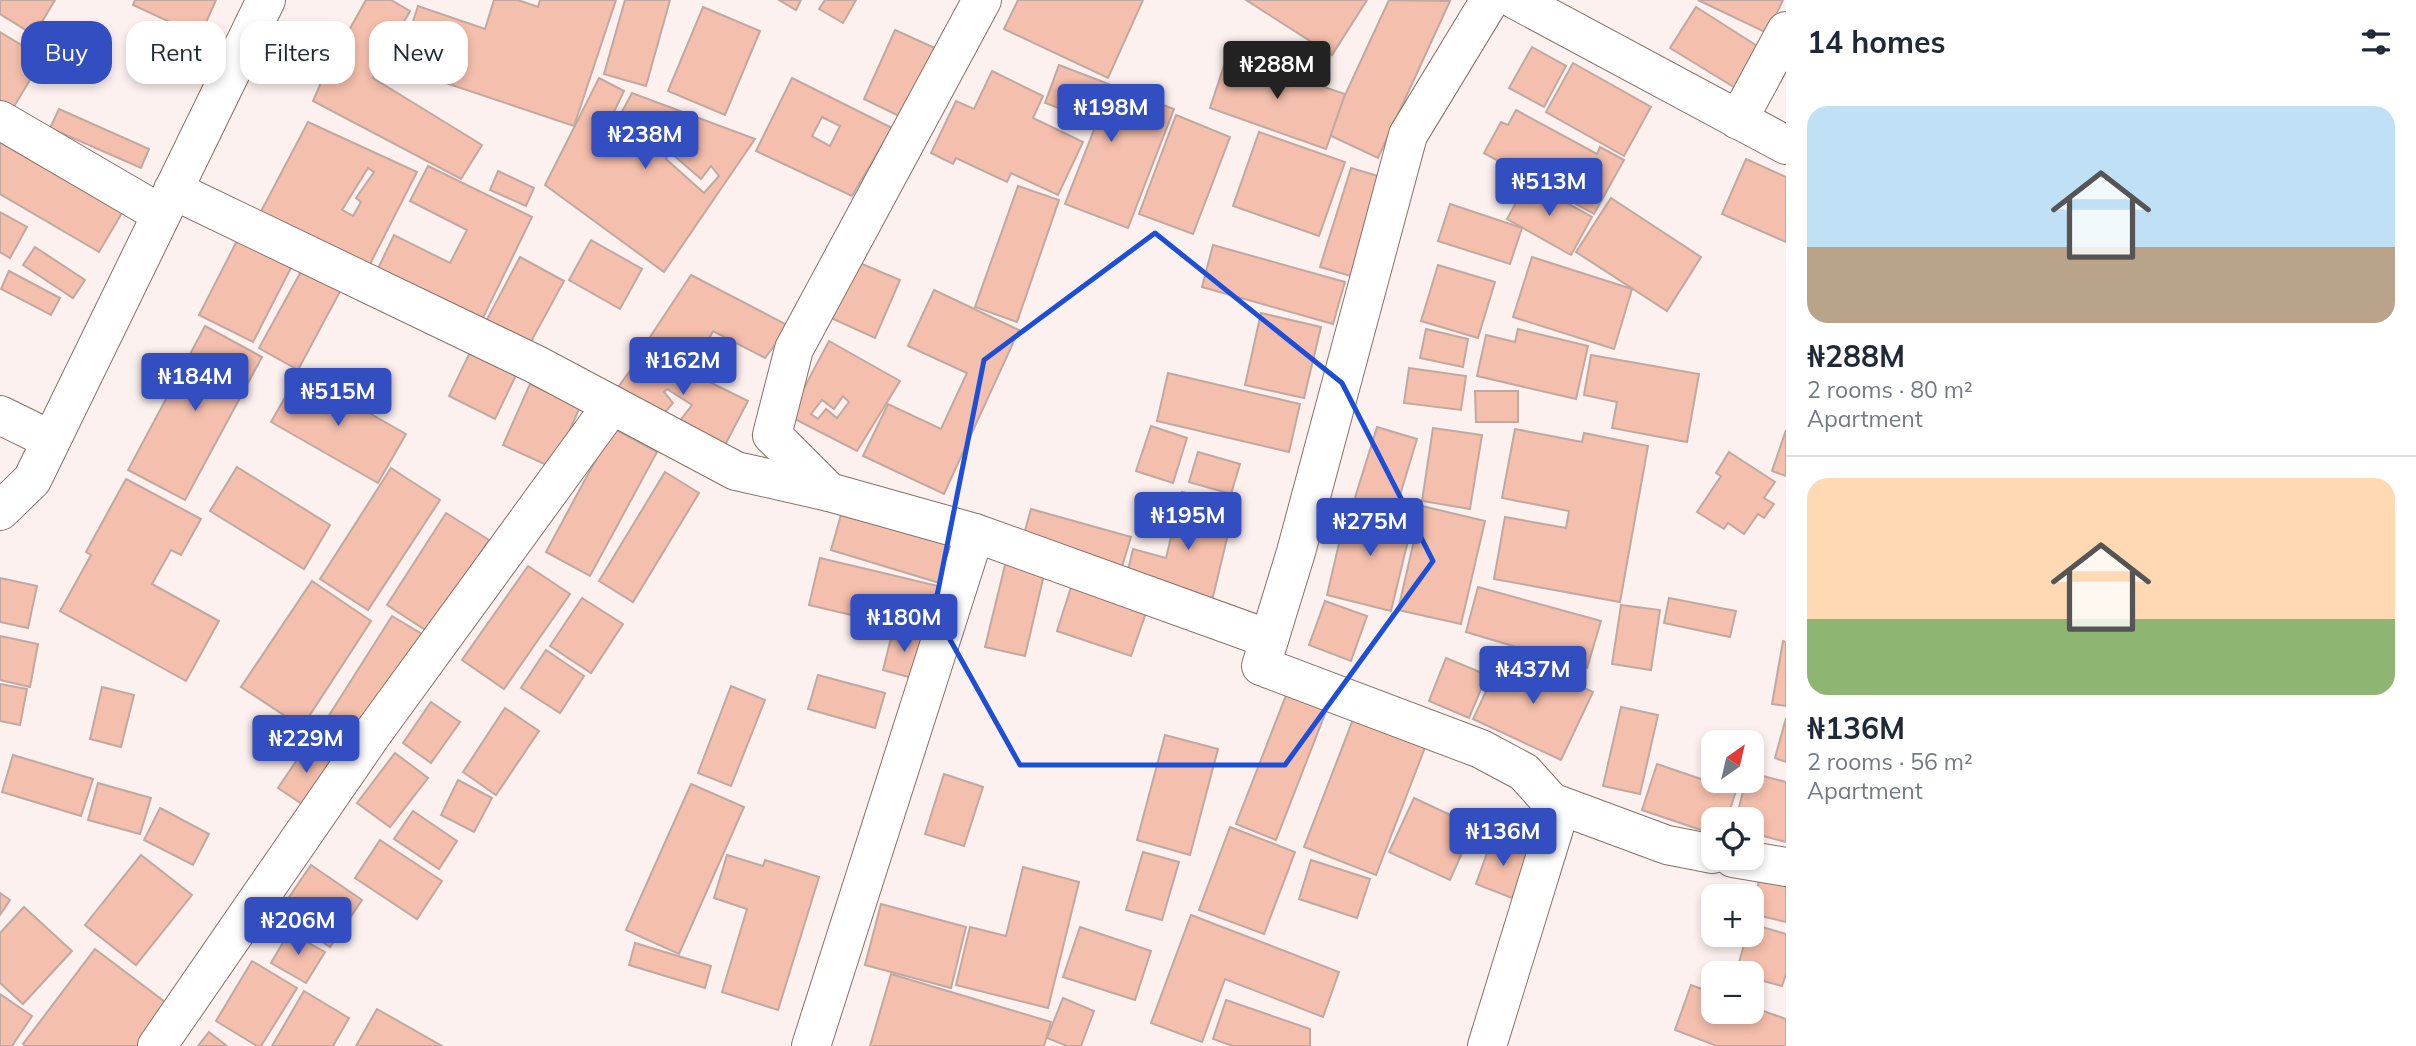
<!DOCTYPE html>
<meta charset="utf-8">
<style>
body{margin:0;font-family:Mulish,sans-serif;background:#f6f6f7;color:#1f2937;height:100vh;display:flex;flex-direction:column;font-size:26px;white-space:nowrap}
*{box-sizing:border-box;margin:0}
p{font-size:23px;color:#747a83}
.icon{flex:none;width:38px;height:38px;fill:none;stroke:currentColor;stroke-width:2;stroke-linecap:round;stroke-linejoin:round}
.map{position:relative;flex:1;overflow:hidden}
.sheet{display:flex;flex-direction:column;background:#fff;width:630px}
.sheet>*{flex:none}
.top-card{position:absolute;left:21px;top:21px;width:665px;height:63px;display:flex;gap:14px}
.needle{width:46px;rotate:34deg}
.tools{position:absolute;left:1701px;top:730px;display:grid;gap:14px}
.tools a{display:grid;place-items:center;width:63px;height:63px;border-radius:14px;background:#fff;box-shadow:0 4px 10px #0003;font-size:35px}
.price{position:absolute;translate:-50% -60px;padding:0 16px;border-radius:7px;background:#334ec0;color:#fff;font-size:23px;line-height:46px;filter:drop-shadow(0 2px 4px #0008)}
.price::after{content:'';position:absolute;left:50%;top:42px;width:21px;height:16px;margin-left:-10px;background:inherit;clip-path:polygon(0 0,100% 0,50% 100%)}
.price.current{background:#222;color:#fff}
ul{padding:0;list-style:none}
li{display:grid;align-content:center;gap:14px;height:371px;padding:0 21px}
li+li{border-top:2px solid #e0e1e3}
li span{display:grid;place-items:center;height:217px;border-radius:21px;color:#555}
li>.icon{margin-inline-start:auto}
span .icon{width:126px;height:126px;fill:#fffc;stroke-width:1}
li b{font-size:30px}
h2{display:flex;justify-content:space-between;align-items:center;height:84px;padding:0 21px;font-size:30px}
.tag{padding:0 24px;border-radius:21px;background:#fff;box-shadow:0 4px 10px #0003;font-size:24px;line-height:63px}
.tag.current{background:#334ec0;color:#fff}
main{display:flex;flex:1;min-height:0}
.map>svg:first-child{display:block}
.building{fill:#f4bfac;stroke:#c1a9a1;stroke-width:2;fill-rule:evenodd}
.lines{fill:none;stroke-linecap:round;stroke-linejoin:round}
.minor-casing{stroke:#877169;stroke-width:40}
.minor{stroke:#fff;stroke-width:38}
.marked{fill:none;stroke:#1d4ed8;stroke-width:5;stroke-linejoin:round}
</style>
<main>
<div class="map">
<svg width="1786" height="1046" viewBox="0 0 1786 1046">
<rect width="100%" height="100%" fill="#fcf1ee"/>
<!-- building -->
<g class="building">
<polygon points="0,0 55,0 34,35 0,14"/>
<polygon points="135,0 216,0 200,36 133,5"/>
<polygon points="366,0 391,0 410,11 373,78 482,145 461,179 313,101 326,71"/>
<polygon points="494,0 518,0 538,7 540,0 616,0 574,126 398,67 418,6 485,29"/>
<polygon points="625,0 670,0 646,86 604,74"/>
<polygon points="779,0 801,0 796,10"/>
<polygon points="825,0 856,0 843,23 819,9"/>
<polygon points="1018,0 1143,0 1108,78 1004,29"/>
<polygon points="1246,0 1367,0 1332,55"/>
<polygon points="1389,0 1450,1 1378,158 1327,134"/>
<polygon points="1698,0 1783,0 1767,33"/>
<polygon points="703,7 760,31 725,115 668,91"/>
<polygon points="1696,7 1762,49 1737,89 1670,48"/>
<polygon points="61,28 98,45 80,83 44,66"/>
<polygon points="895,30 937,49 905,119 864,99"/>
<polygon points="0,32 43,58 12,110 0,103"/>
<polygon points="1532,47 1566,66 1544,107 1509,88"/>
<polygon points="1228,54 1345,94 1326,149 1210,108"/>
<polygon points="1573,63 1651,107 1624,156 1546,112"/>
<polygon points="1059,65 1174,109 1128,228 1065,204 1097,122 1045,103"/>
<polygon points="992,71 1043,96 1033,118 1083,142 1058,195 1011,173 1007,182 956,158 953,164 931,153 956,101 974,109"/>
<path d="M599,78L624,91L595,151L600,153L632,93L755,139L664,272L545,185ZM670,152L701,179L711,166L719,176L704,193L666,159Z"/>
<path d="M792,78L892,128L852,196L756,151ZM822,117L840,126L830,146L812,136Z"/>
<polygon points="59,109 149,149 141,168 50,128"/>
<polygon points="1516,110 1597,154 1600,147 1624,160 1594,214 1484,153 1501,122 1508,125"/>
<polygon points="1176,115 1230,137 1193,234 1139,214"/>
<path d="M308,122L417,172L367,270L257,219ZM368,168L374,172L356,198L361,202L353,216L342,210Z"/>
<polygon points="1259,132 1345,162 1319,236 1233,206"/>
<polygon points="0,133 126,206 99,252 0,194"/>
<polygon points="1746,159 1786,177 1786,242 1722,214"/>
<polygon points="428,166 532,217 479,326 375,275 394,235 450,263 467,230 410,201"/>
<polygon points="1351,168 1388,179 1358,278 1320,267"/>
<polygon points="498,171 534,188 526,206 490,190"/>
<polygon points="1528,181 1592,217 1571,255 1507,219"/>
<polygon points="1018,186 1059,200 1017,322 975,307"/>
<polygon points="1611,198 1701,257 1667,311 1576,252"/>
<polygon points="1450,204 1522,228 1510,264 1438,241"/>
<polygon points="0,212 27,227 10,258 0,252"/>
<polygon points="240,235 294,262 253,342 199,315"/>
<polygon points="591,240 642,269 620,309 569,280"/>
<polygon points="1213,245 1345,282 1333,324 1202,287"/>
<polygon points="35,247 85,280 73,298 23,265"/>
<polygon points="520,257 564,281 527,349 484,325"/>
<polygon points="1532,257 1632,289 1614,349 1513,317"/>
<polygon points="855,261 900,280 875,338 831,318"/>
<polygon points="1438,265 1495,282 1478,338 1421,321"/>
<polygon points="304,266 343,286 298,370 259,348"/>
<polygon points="9,271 60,298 51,315 1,289"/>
<polygon points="691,275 789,326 765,358 713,331 695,367 646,343"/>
<polygon points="934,290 1019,330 944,494 863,456 888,404 941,429 967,373 908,346"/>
<polygon points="1261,313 1321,327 1304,398 1245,385"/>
<polygon points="205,326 262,357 185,500 128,470"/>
<polygon points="1426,329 1468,339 1463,367 1420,358"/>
<polygon points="1518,329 1588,346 1576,399 1477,376 1486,335 1515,342"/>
<path d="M829,341L900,381L857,451L789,416ZM843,396L849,402L837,418L826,409L818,419L811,414L822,400L834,409Z"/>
<polygon points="473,346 519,369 495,419 449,396"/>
<polygon points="645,350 748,401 724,447 679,422 692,405 667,389 664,392 673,403 658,420 616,390"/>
<polygon points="1591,355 1699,374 1687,442 1612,428 1617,402 1584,395"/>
<polygon points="1409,368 1466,376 1461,410 1404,403"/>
<polygon points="299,373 406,434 378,483 271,422"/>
<polygon points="1168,373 1300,404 1289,452 1157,421"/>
<polygon points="530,384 580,407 553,468 503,445"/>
<polygon points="1475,391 1518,391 1518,422 1476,422"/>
<polygon points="1151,426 1187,438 1173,483 1136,471"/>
<polygon points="1377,427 1417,439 1394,515 1354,501"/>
<polygon points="613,428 657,452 590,576 546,552"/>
<polygon points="1433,428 1482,435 1470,509 1422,501"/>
<polygon points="1515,429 1582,442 1584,433 1648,446 1620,602 1494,579 1505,517 1566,528 1569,511 1502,498"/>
<polygon points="1786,430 1786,476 1772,471"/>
<polygon points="1198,452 1240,464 1231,494 1189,482"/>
<polygon points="1729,452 1775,482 1764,498 1774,504 1764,518 1758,514 1744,534 1728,523 1724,529 1697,512 1721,476 1716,473"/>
<polygon points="237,467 330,525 304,569 210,511"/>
<polygon points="391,468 440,500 368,610 320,579"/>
<polygon points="665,472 699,493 633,602 599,581"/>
<polygon points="126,479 201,519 181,555 171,550 152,584 219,621 186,681 60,611 91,555 86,552"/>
<polygon points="1182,492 1235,505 1211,605 1125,583 1133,549 1166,558"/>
<polygon points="846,497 962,532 946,585 831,550"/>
<polygon points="1348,505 1413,520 1391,611 1327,595"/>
<polygon points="1422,506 1485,521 1461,624 1398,610"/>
<polygon points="1031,509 1131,537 1121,570 1022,541"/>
<polygon points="446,513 489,540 430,633 387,605"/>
<polygon points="1007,557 1046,566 1025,656 985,647"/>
<polygon points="820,558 942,587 932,634 809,605"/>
<polygon points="528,566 570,594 504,689 462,660"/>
<polygon points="0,578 37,586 28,628 0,622"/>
<polygon points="312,581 371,621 302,727 241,687"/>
<polygon points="1072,584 1147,610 1131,656 1057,631"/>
<polygon points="1478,587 1601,621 1587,668 1466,632"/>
<polygon points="582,598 623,624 591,673 550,646"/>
<polygon points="1669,598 1736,611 1730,637 1664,623"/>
<polygon points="1325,601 1367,616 1351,661 1309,645"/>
<polygon points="1621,605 1660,610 1651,670 1612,664"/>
<polygon points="392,616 427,637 351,758 316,736"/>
<polygon points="893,630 926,639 916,679 883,670"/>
<polygon points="0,636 38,644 30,687 0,680"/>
<polygon points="1783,641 1786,642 1786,706 1772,704"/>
<polygon points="546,650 584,676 560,713 521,688"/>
<polygon points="1505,651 1593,692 1561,760 1473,719"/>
<polygon points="1446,658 1487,675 1469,718 1429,701"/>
<polygon points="818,675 885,693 875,728 808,709"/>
<polygon points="0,684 27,689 20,725 0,721"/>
<polygon points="1290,685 1330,701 1276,840 1236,824"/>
<polygon points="731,686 765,700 731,786 698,773"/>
<polygon points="102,687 134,695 121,747 90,739"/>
<polygon points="431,702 460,722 431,763 403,743"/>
<polygon points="1621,707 1658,715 1640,794 1603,786"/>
<polygon points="505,708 539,731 496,795 463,772"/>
<polygon points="1357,709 1429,737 1376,875 1304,847"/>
<polygon points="1786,718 1786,762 1775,758"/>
<polygon points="1165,735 1218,749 1190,855 1137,840"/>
<polygon points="307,745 335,763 305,806 278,788"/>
<polygon points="395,753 428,778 390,827 357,803"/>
<polygon points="13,755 93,779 81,816 2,792"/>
<polygon points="1657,764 1736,791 1727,819 1713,819 1713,834 1642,810"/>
<polygon points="1752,773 1786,782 1786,842 1752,833 1752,819 1736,819 1746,780 1752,780"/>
<polygon points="944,774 983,787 964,846 925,834"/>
<polygon points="458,780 492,798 474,832 441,815"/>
<polygon points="98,783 151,798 140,834 88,820"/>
<polygon points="691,784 744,807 679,954 626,930"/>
<polygon points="1414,798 1474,826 1450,880 1389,852"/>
<polygon points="160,808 209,834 193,865 144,840"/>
<polygon points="413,811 457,841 439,869 394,839"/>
<polygon points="1230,827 1295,852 1264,934 1199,910"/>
<polygon points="1492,839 1530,852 1512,898 1476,884"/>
<polygon points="380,840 442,881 417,919 355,878"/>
<polygon points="1143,852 1179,862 1162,920 1126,910"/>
<polygon points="141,855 192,895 136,965 85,925"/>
<polygon points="727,855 763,866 765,860 819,877 778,1010 722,992 747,909 714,898"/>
<polygon points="1311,860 1370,879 1357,918 1299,899"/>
<polygon points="311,865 362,900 330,947 279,912"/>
<polygon points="1023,867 1079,882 1048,1008 956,985 970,927 1006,936"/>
<polygon points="1761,870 1786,875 1786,922 1752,914"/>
<polygon points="0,893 10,900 0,915"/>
<polygon points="881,904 966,927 951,988 865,965"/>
<polygon points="24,907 72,951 23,1004 0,983 0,933"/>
<polygon points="1191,915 1339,972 1323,1017 1225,979 1202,1042 1151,1023"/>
<polygon points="1752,924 1786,934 1786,974 1782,986 1752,978 1752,973 1736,973 1747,934 1752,934"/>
<polygon points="1080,927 1151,951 1135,1000 1063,977"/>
<polygon points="289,932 325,952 306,983 271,963"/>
<polygon points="635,943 711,966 705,988 629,965"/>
<polygon points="95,949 173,1008 144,1046 25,1046 23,1044"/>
<polygon points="252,961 297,988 261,1046 257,1046 216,1021"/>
<polygon points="891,974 1051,1022 1044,1046 870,1046"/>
<polygon points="1691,985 1713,993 1713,1012 1752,1012 1752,1007 1786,1019 1786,1046 1717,1046 1675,1030"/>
<polygon points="304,991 349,1018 333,1046 272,1046"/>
<polygon points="0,994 32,1016 12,1046 0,1046"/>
<polygon points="1063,998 1094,1011 1081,1046 1067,1046 1047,1038"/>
<polygon points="1226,1000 1310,1029 1310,1046 1233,1046 1213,1039"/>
<polygon points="377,1009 442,1046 356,1046"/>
<polygon points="209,1032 227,1046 198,1046"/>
</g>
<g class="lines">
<defs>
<g id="minor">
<polyline points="982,0 794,349 772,435 829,492 975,533 1269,639"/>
<polyline points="1516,0 1786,145"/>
<polyline points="0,120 161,214"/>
<polyline points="1738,120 1786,31"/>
<polyline points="173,190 535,364 612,405"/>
<polyline points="0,415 51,440"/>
<polyline points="0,511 32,480 266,0"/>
<polyline points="1551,802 1667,845 1713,854"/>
<polyline points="1733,858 1786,867"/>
<polyline points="157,1046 373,733 612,405 736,471 829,492"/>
<polyline points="811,1046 975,533"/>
<polyline points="1487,1046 1556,822 1551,802 1524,772 1481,749 1261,666 1296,552 1408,135 1490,0"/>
</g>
</defs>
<!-- minor casing -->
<use href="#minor" class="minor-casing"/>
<!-- minor -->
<use href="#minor" class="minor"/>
</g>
<!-- marked area -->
<path class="marked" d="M1155,233L1342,383L1433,561L1285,765H1020L934,611L984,360Z"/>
</svg>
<div class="tools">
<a><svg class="needle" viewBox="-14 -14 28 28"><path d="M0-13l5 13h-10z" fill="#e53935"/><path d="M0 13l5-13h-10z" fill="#747a83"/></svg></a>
<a><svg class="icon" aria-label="locate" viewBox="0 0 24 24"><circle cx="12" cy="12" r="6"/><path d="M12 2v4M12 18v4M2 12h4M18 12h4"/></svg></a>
<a>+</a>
<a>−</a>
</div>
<b class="price current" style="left:1277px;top:101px">₦288M</b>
<b class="price" style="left:1111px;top:144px">₦198M</b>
<b class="price" style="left:645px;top:171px">₦238M</b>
<b class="price" style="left:1549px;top:218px">₦513M</b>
<b class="price" style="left:683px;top:397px">₦162M</b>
<b class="price" style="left:195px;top:413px">₦184M</b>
<b class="price" style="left:338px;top:428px">₦515M</b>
<b class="price" style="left:1188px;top:552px">₦195M</b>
<b class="price" style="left:1370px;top:558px">₦275M</b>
<b class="price" style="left:904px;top:654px">₦180M</b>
<b class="price" style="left:1533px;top:706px">₦437M</b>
<b class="price" style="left:306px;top:775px">₦229M</b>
<b class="price" style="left:1503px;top:868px">₦136M</b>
<b class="price" style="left:298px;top:957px">₦206M</b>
<div class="top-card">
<a class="tag current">Buy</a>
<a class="tag">Rent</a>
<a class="tag">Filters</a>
<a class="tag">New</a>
</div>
</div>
<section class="sheet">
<h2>14 homes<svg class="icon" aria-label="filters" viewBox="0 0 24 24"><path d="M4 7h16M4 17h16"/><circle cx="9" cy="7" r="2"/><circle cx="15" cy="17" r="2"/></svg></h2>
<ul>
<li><span style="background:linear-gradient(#bfe0f5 65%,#b9a48a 0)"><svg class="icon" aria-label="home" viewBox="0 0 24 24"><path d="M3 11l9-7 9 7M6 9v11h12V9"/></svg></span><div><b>₦288M</b><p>2 rooms · 80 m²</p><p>Apartment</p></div></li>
<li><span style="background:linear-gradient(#ffd9b3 65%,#8fb573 0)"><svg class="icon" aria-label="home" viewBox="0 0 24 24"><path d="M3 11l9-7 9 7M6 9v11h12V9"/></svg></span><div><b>₦136M</b><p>2 rooms · 56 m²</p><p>Apartment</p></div></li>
</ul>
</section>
</main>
